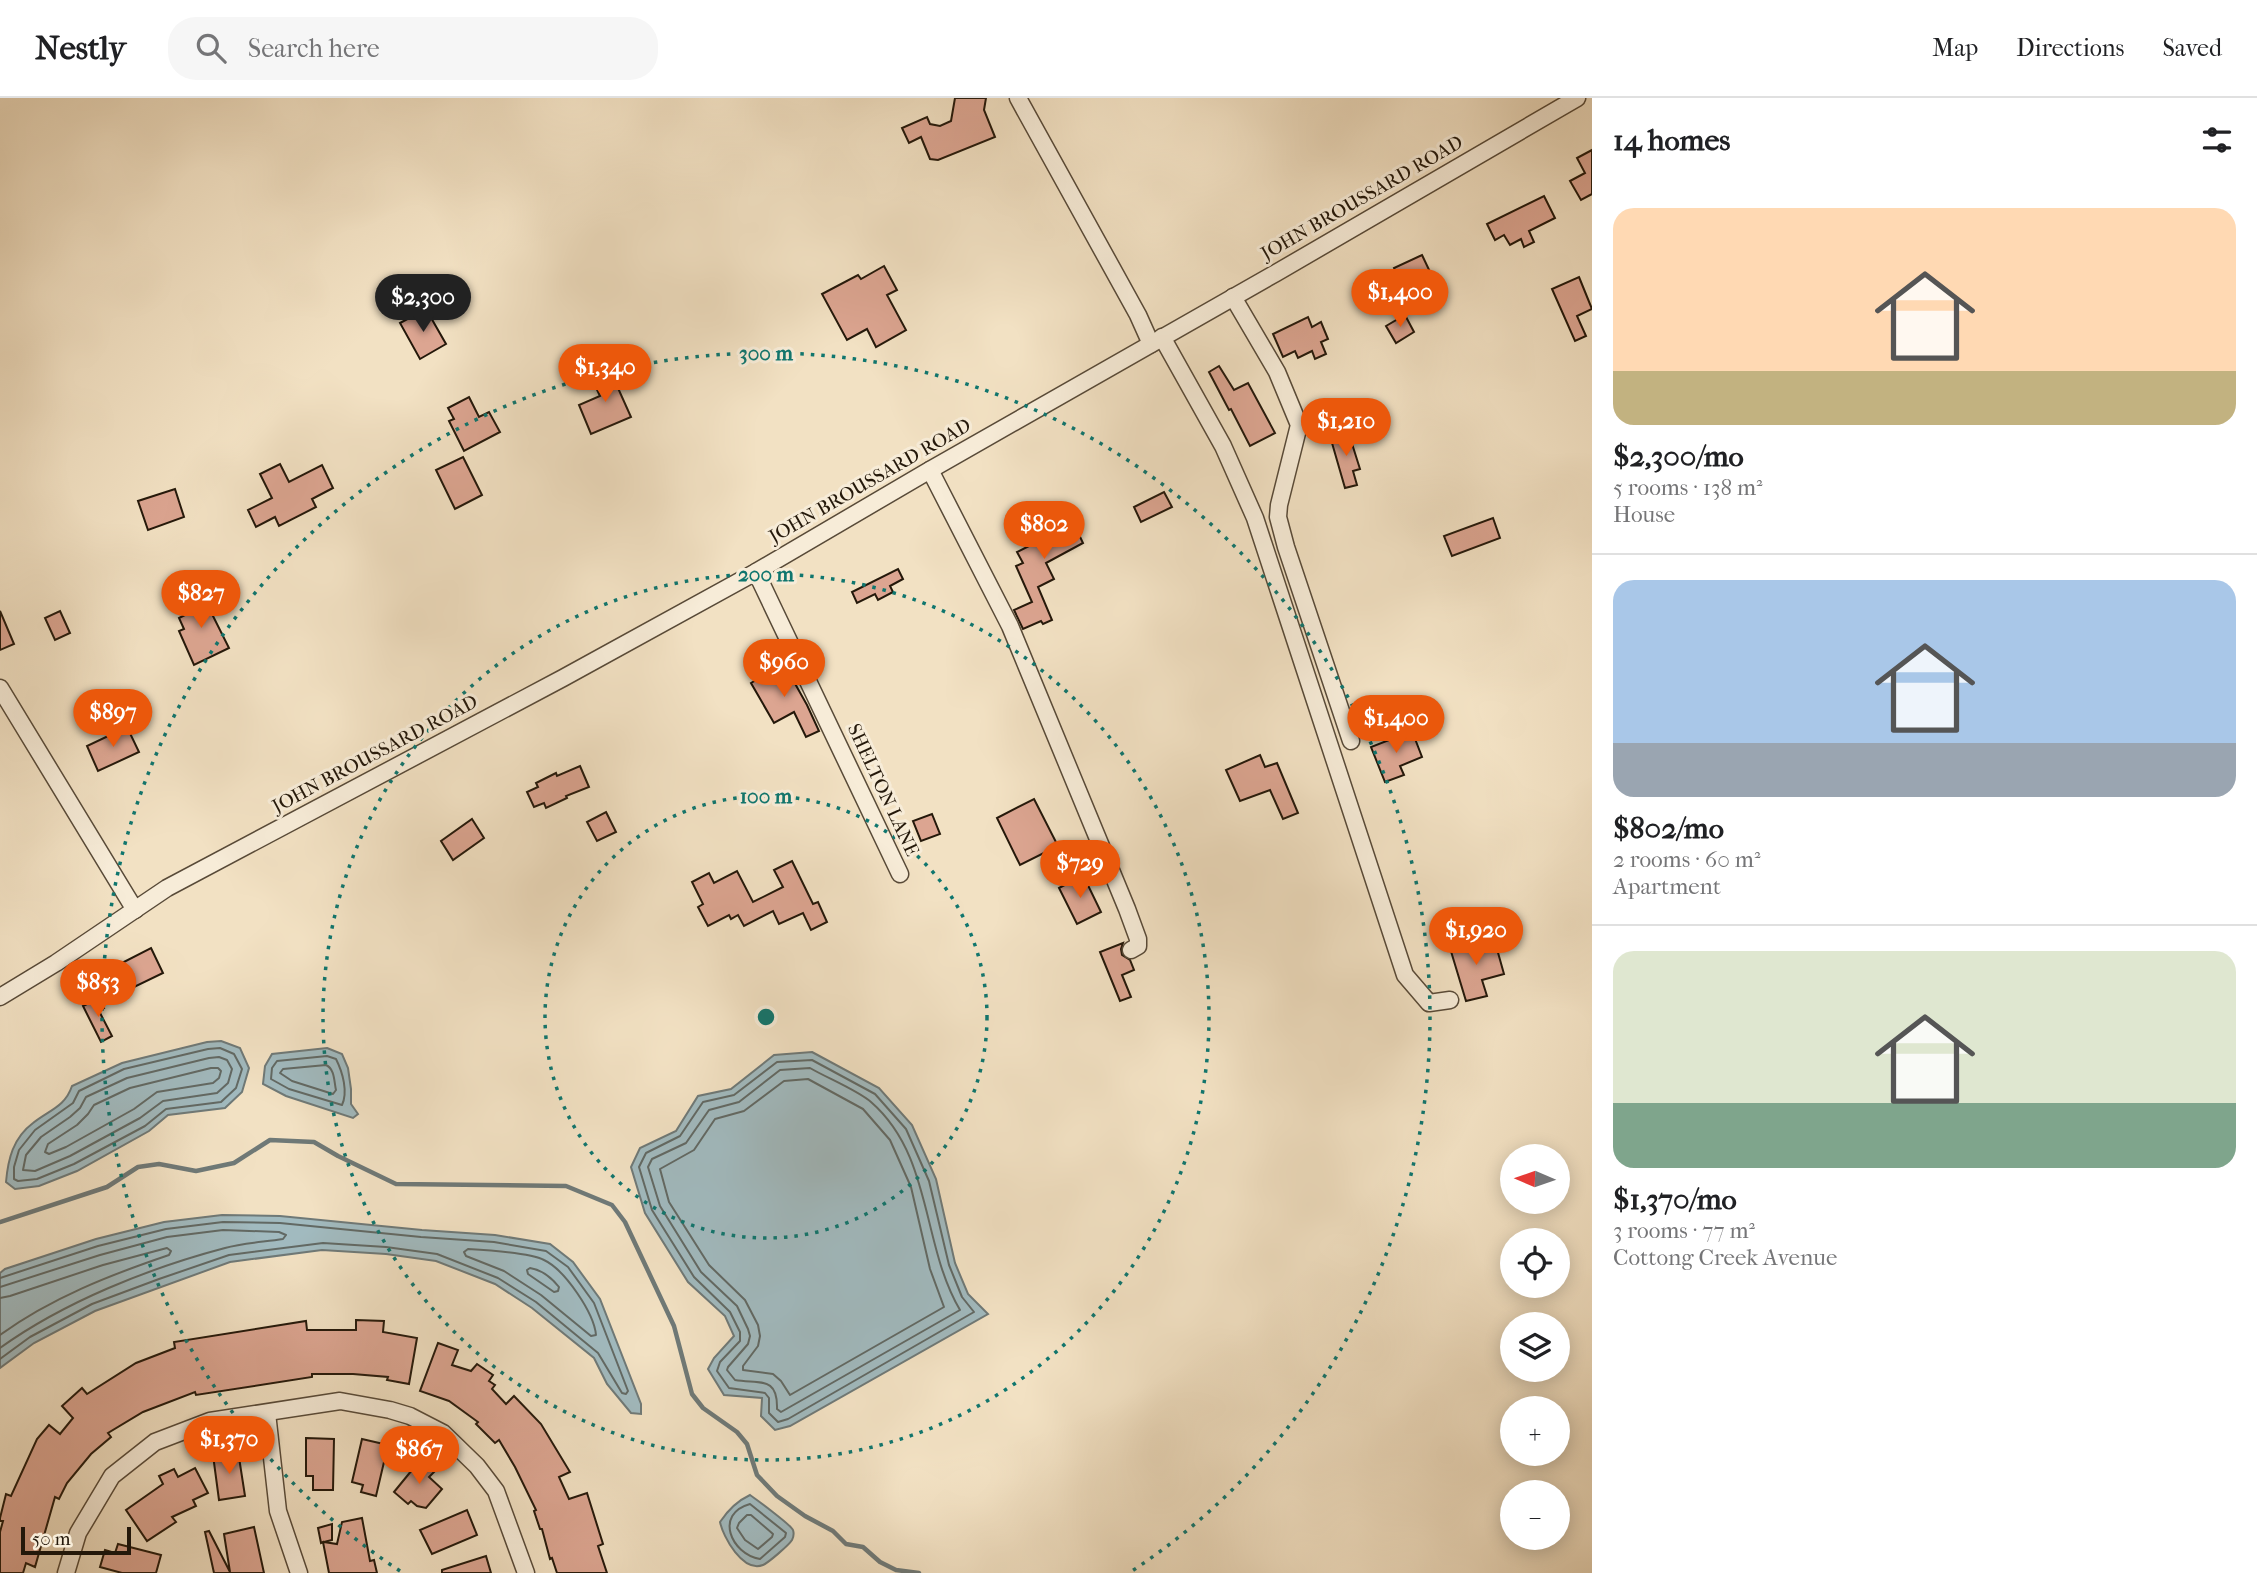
<!DOCTYPE html>
<meta charset="utf-8">
<style>
body{margin:0;font-family:"IM FELL French Canon",serif;background:#f6f6f6;color:#202124;height:100vh;display:flex;flex-direction:column;font-size:26px;white-space:nowrap}
*{box-sizing:border-box;margin:0}
p{font-size:23px;color:#757577}
.icon{flex:none;width:38px;height:38px;fill:none;stroke:currentColor;stroke-width:2;stroke-linecap:round;stroke-linejoin:round}
.map{position:relative;flex:1;overflow:hidden}
.details{display:flex;flex-direction:column;background:#fff;width:665px}
.details>*{flex:none}
.needle{width:46px;rotate:272deg}
.fabs{position:absolute;left:1500px;top:1046px;display:grid;gap:14px}
.fabs a{display:grid;place-items:center;width:70px;height:70px;border-radius:50%;background:#fff;box-shadow:0 4px 18px #0003;font-size:35px}
.scale{position:absolute;left:21px;bottom:18px;width:110px;box-sizing:border-box;padding-left:7px;border:4px solid #24180a;border-top:0;font-size:19px;line-height:24px;white-space:nowrap;color:#24180a;-webkit-text-stroke:5px #f7ecd8;paint-order:stroke}
.price{position:absolute;translate:-50% -60px;padding:0 16px;border-radius:24px;background:#ea580c;color:#fff;font-size:23px;line-height:46px;filter:drop-shadow(0 2px 4px #0008)}
.price::after{content:'';position:absolute;left:50%;top:42px;width:21px;height:16px;margin-left:-10px;background:inherit;clip-path:polygon(0 0,100% 0,50% 100%)}
.price.on{background:#222;color:#fff}
ul{padding:0;list-style:none}
li{display:grid;align-content:center;gap:14px;height:371px;padding:0 21px}
li+li{border-top:2px solid #e0e0e0}
li span{display:grid;place-items:center;height:217px;border-radius:21px;color:#555}
li>.icon{margin-inline-start:auto}
span .icon{width:126px;height:126px;fill:#fffc;stroke-width:1}
li b{font-size:30px}
h2{display:flex;justify-content:space-between;align-items:center;height:84px;padding:0 21px;font-size:30px}
header{display:flex;align-items:center;gap:42px;box-sizing:border-box;height:98px;padding:0 35px;background:#fff;border-bottom:2px solid #e0e0e0}
header strong{font-size:33px}
nav{display:flex;gap:38px;margin-inline-start:auto;font-size:24px}
.search{width:490px;height:63px;background:#f6f6f6;display:flex;align-items:center;gap:18px;box-sizing:border-box;padding:0 24px;border-radius:28px;color:#757577;font-size:26px}
main{display:flex;flex:1;min-height:0}
.map>svg:first-child{display:block}
.water{fill:#a1babf;stroke:#6f7977;stroke-width:2}
.lines{fill:none;stroke-linecap:round;stroke-linejoin:round}
.shore{stroke:#626964;stroke-width:2}
.stream{stroke:#6f7977;stroke-width:4.5}
.building{fill:#dca591;stroke:#24180a;stroke-width:2}
.minor-casing{stroke:#584a38;stroke-width:19}
.minor{stroke:#f7ecd8;stroke-width:16}
.ring{fill:none;stroke:#0f766e;stroke-width:3.5;stroke-dasharray:3.5 7}
.labels{text-anchor:middle;dominant-baseline:central;stroke-width:6;stroke-linejoin:round;paint-order:stroke}
.street-label{font-size:19px;fill:#24180a;stroke:#f7ecd8}
.centre{fill:#0f766e;stroke:#f7ecd8;stroke-width:3.5}
.ring-label{font-size:21px;text-anchor:middle;font-weight:bold;fill:#0f766e;stroke:#f7ecd8;stroke-width:6;stroke-linejoin:round;paint-order:stroke}
</style>
<header>
<strong>Nestly</strong>
<div class="search"><svg class="icon" aria-label="search" viewBox="0 0 24 24"><circle cx="10" cy="10" r="6"/><path d="M15 15l6 6"/></svg>Search here</div>
<nav><a>Map</a><a>Directions</a><a>Saved</a></nav>
</header>
<main>
<div class="map">
<svg width="1592" height="1475" viewBox="0 0 1592 1475">
<rect width="100%" height="100%" fill="#f2e1c3"/>
<filter id="stains"><feTurbulence type="fractalNoise" baseFrequency=".00286" numOctaves="4"/><feColorMatrix values="0 0 0 0 .2 0 0 0 0 .09 0 0 0 0 .02 0 0 0 .5 -.17"/></filter>
<radialGradient id="worn" r=".72"><stop offset=".6" stop-color="#630" stop-opacity="0"/><stop offset="1" stop-color="#630" stop-opacity=".3"/></radialGradient>
<!-- water -->
<g class="water">
<path d="M221,943L240,950L249,970L242,994L225,1010L168,1017L149,1033L77,1073L39,1088L15,1091L6,1084C8,1061 13,1040 33,1025C49,1012 65,1009 72,988L122,965L207,944Z"/>
<polygon points="327,950 342,956 348,970 351,991 351,1006 358,1016 353,1020 286,998 263,986 265,968 272,956"/>
<polygon points="812,954 879,990 912,1027 936,1081 955,1165 968,1196 988,1216 790,1328 775,1332 761,1318 762,1300 724,1297 708,1271 714,1260 734,1238 725,1218 688,1184 645,1115 631,1069 640,1050 676,1033 698,998 731,991 774,957"/>
<polygon points="222,1117 280,1118 422,1132 495,1137 550,1146 573,1164 600,1201 641,1306 641,1316 631,1315 607,1286 594,1260 532,1210 495,1186 436,1163 386,1156 322,1152 230,1164 95,1213 34,1245 0,1270 0,1175 5,1171 96,1141 164,1124"/>
<path d="M750,1397C757,1402 791,1427 793,1432C794,1435 794,1438 792,1442C789,1447 768,1465 763,1467C743,1475 723,1439 720,1424C728,1412 737,1403 750,1397Z"/>
</g>
<g class="lines">
<!-- shore -->
<g class="shore">
<polygon points="220,950 234,956 242,971 236,990 221,1004 166,1011 145,1028 74,1066 37,1081 18,1083 14,1081 14,1069 19,1052 35,1032 73,1005 79,993 124,971 208,951"/>
<path d="M327,958L336,961C343,975 348,994 342,1007L289,991L271,981L272,970L277,963Z"/>
<polygon points="209,960 219,959 227,962 232,971 228,985 217,995 163,1003 140,1020 70,1058 35,1073 23,1072 26,1057 41,1039 70,1019 80,1010 86,999 127,980"/>
<polygon points="812,962 875,996 906,1031 929,1083 949,1167 962,1199 974,1214 788,1321 778,1324 769,1315 769,1300 765,1295 729,1290 717,1273 720,1264 740,1243 740,1234 730,1214 694,1179 652,1112 639,1069 646,1055 680,1038 703,1004 734,997 777,964"/>
<path d="M326,967C335,971 334,984 336,992L333,996L292,983L280,975L283,971Z"/>
<polygon points="211,970 218,970 221,973 219,980 213,985 157,994 134,1011 66,1049 49,1056 45,1054 48,1046 77,1027 88,1016 94,1007 130,990"/>
<path d="M810,970C827,980 857,992 871,1004C933,1058 921,1146 960,1212L781,1314L777,1311C778,1278 760,1286 735,1282L727,1272L728,1269L748,1246L750,1238L748,1231L737,1208L701,1174L660,1108L648,1069L652,1061L686,1045L709,1012L739,1004L780,972Z"/>
<polygon points="808,981 863,1011 890,1042 911,1089 930,1171 944,1209 790,1297 781,1283 773,1276 743,1272 743,1268 758,1248 760,1238 758,1227 745,1202 709,1167 669,1104 660,1071 694,1052 715,1021 744,1013 784,983"/>
<path d="M468,1151C485,1152 531,1155 544,1162C565,1172 594,1215 596,1237L591,1238L541,1197L504,1173L466,1158L464,1154Z"/>
<path d="M530,1170C542,1172 551,1179 559,1189L558,1193L554,1194L528,1176L527,1172Z"/>
<polyline points="0,1180 98,1148 166,1131 223,1124 280,1125 421,1139 494,1144 546,1153 568,1169 594,1205 628,1293 626,1296 622,1295 598,1255 536,1204 498,1180 437,1156 386,1149 323,1145 229,1157 159,1181 92,1206 30,1239 0,1261"/>
<path d="M0,1189L100,1157L167,1139L223,1132L279,1134L286,1137L283,1141C264,1144 243,1145 225,1150C149,1170 64,1204 0,1250"/>
<path d="M0,1200L10,1198L103,1167L167,1150L171,1153L169,1157C110,1177 51,1200 0,1237"/>
<path d="M750,1406L786,1435L785,1439L760,1461C731,1456 714,1416 750,1406Z"/>
<polygon points="747,1417 751,1417 773,1436 772,1439 758,1451 745,1442 737,1430 739,1425"/>
</g>
<!-- stream -->
<polyline class="stream" points="0,1124 107,1089 138,1069 159,1066 196,1073 234,1065 270,1042 314,1044 338,1058 396,1086 566,1088 612,1107 625,1124 674,1228 692,1296 703,1310 737,1334 747,1346 757,1377 777,1398 805,1418 833,1433 846,1446 863,1449 880,1464 896,1472 919,1475"/>
</g>
<!-- building -->
<g class="building">
<polygon points="955,0 986,0 984,12 995,39 938,62 930,61 921,39 909,45 902,30 927,19 930,26 940,28 951,23"/>
<polygon points="1592,52 1592,96 1581,102 1570,83 1585,75 1577,60"/>
<polygon points="1544,98 1555,120 1529,133 1534,144 1524,149 1521,141 1510,147 1504,137 1495,142 1487,126"/>
<polygon points="1422,157 1431,176 1402,189 1394,170"/>
<polygon points="884,168 897,192 887,197 906,232 876,249 867,231 847,242 822,196 858,177 861,181"/>
<polygon points="1579,179 1592,211 1577,218 1586,238 1575,243 1552,191"/>
<polygon points="426,211 446,246 420,261 400,225"/>
<polygon points="1405,217 1414,234 1396,245 1386,228"/>
<polygon points="1308,219 1312,229 1321,224 1328,241 1321,244 1326,256 1315,261 1312,253 1298,260 1295,253 1283,259 1273,236"/>
<polygon points="1219,268 1234,292 1248,285 1275,335 1250,348 1231,311 1229,312 1209,274"/>
<polygon points="609,270 631,319 591,336 579,307 600,298 591,279"/>
<polygon points="469,299 479,319 489,314 500,334 464,353 449,323 454,321 448,310"/>
<polygon points="1348,333 1360,371 1353,373 1357,387 1345,390 1330,338"/>
<polygon points="463,359 482,397 455,411 436,372"/>
<polygon points="280,366 289,384 322,367 333,390 312,401 316,409 279,428 275,419 256,429 248,412 272,400 260,376"/>
<polygon points="175,391 184,419 148,432 138,403"/>
<polygon points="1164,394 1172,409 1141,424 1134,409"/>
<polygon points="1066,409 1083,445 1046,465 1054,481 1038,489 1052,522 1043,526 1041,523 1023,531 1014,512 1032,504 1016,468 1023,465 1017,454 1031,447 1022,429"/>
<polygon points="1493,420 1500,440 1452,458 1444,438"/>
<polygon points="898,471 903,481 890,488 893,494 878,502 875,496 857,505 852,494"/>
<polygon points="199,490 229,550 194,567 179,533 184,531 179,520 191,514 184,497"/>
<polygon points="0,513 14,546 0,552"/>
<polygon points="60,513 70,535 55,542 45,520"/>
<polygon points="784,566 807,607 819,633 806,639 794,614 774,625 751,585"/>
<polygon points="127,629 139,654 98,673 87,648"/>
<polygon points="1412,633 1422,659 1400,668 1404,677 1385,684 1371,649"/>
<polygon points="1260,657 1265,669 1277,665 1298,715 1283,721 1270,692 1240,703 1226,672"/>
<polygon points="580,668 589,689 566,698 567,700 546,710 544,705 534,709 527,694 538,689 536,685 556,675 557,678"/>
<polygon points="1034,701 1058,748 1020,767 997,720"/>
<polygon points="606,714 616,734 597,743 587,724"/>
<polygon points="932,716 940,736 921,743 913,723"/>
<polygon points="472,721 484,740 453,762 441,743"/>
<polygon points="792,763 813,806 818,804 827,824 811,832 803,815 779,826 773,813 744,828 738,817 731,821 729,817 708,828 698,809 703,806 692,784 709,775 714,785 737,773 753,804 783,789 774,772"/>
<polygon points="1083,777 1101,814 1077,826 1059,790"/>
<polygon points="1479,842 1481,847 1495,844 1504,876 1482,882 1487,898 1466,903 1450,850"/>
<polygon points="1123,845 1121,851 1122,857 1130,862 1134,872 1122,877 1131,899 1120,903 1100,854"/>
<polygon points="151,850 163,875 128,892 116,868"/>
<polygon points="99,900 104,910 99,913 112,938 101,944 83,908"/>
<polygon points="356,1222 384,1223 383,1234 417,1240 409,1286 387,1282 388,1279 353,1276 312,1276 312,1279 196,1297 195,1294 143,1314 108,1335 111,1339 91,1356 67,1385 59,1401 55,1399 35,1469 26,1465 23,1475 0,1475 0,1434 3,1423 0,1423 0,1420 6,1396 11,1398 37,1341 49,1327 60,1336 73,1320 62,1308 82,1290 87,1296 136,1265 175,1250 174,1244 306,1223 307,1232 356,1232"/>
<polygon points="438,1245 458,1252 452,1267 471,1273 477,1266 493,1277 489,1283 495,1287 492,1291 506,1306 514,1298 541,1326 570,1374 559,1379 569,1401 587,1395 603,1446 598,1448 607,1475 557,1475 552,1460 550,1461 542,1431 540,1431 534,1413 536,1412 515,1369 499,1342 495,1345 476,1326 478,1324 449,1303 420,1293"/>
<polygon points="306,1340 334,1341 333,1392 313,1392 313,1378 306,1378"/>
<polygon points="362,1341 388,1347 376,1398 361,1394 363,1387 352,1384"/>
<polygon points="238,1353 245,1398 219,1402 213,1357"/>
<polygon points="421,1361 435,1373 429,1379 442,1391 426,1410 417,1408 411,1403 408,1406 394,1394"/>
<polygon points="195,1370 208,1395 193,1402 196,1408 172,1419 176,1424 147,1443 126,1412 163,1386 159,1378 174,1371 178,1379"/>
<polygon points="467,1412 477,1437 432,1456 420,1432"/>
<polygon points="362,1420 370,1463 374,1462 377,1475 329,1475 323,1444 321,1445 318,1430 332,1426 332,1442 324,1444 337,1446 342,1424"/>
<polygon points="254,1429 264,1475 214,1475 205,1434 209,1433 230,1474 224,1436"/>
<polygon points="118,1446 161,1457 156,1475 122,1475 100,1469 105,1452 115,1455"/>
<polygon points="486,1458 491,1475 442,1475 442,1472"/>
</g>
<g class="lines">
<defs>
<g id="minor">
<polyline points="1018,0 1138,217 1151,246"/>
<polyline points="1233,199 1277,274 1299,327 1279,407 1278,419 1286,449 1351,643"/>
<polyline points="1162,239 1223,348 1255,420 1405,877 1429,905 1450,902"/>
<polyline points="930,372 1010,528 1127,811 1138,841 1138,848 1131,852"/>
<polyline points="756,474 900,776"/>
<polyline points="0,590 135,812"/>
<polyline points="0,899 56,865 167,790 563,580 756,474 930,372 1276,175 1577,0"/>
<polyline points="267,1315 278,1413 299,1475"/>
<polyline points="66,1475 78,1435 112,1378 155,1344 210,1323 340,1303 390,1312 410,1318 443,1335 477,1368 496,1393 526,1475"/>
</g>
</defs>
<!-- minor casing -->
<use href="#minor" class="minor-casing"/>
<!-- minor -->
<use href="#minor" class="minor"/>
</g>
<!-- distance rings -->
<g class="ring">
<circle cx="766" cy="919" r="221"/>
<circle cx="766" cy="919" r="443"/>
<path d="M400 1473A664 664 0 1 1 1132 1473"/>
</g>
<g class="labels">
<!-- street labels -->
<g class="street-label">
<text transform="translate(1362 100) rotate(-30)">JOHN BROUSSARD ROAD</text>
<text transform="translate(870 383) rotate(-30)">JOHN BROUSSARD ROAD</text>
<text transform="translate(375 656) rotate(-28)">JOHN BROUSSARD ROAD</text>
<text transform="translate(883 692) rotate(65)">SHELTON LANE</text>
</g>
</g>
<circle cx="766" cy="919" r="10" class="centre"/>
<g class="ring-label">
<text x="766" y="262">300 m</text>
<text x="766" y="483">200 m</text>
<text x="766" y="705">100 m</text>
</g>
<rect width="100%" height="100%" filter="url(#stains)"/>
<rect width="100%" height="100%" fill="url(#worn)"/>
</svg>
<div class="fabs">
<a><svg class="needle" viewBox="-14 -14 28 28"><path d="M0-13l5 13h-10z" fill="#e53935"/><path d="M0 13l5-13h-10z" fill="#757577"/></svg></a>
<a><svg class="icon" aria-label="locate" viewBox="0 0 24 24"><circle cx="12" cy="12" r="6"/><path d="M12 2v4M12 18v4M2 12h4M18 12h4"/></svg></a>
<a><svg class="icon" aria-label="layers" viewBox="0 0 24 24"><path d="M12 4l9 5-9 5-9-5zM3 14l9 5 9-5"/></svg></a>
<a>+</a>
<a>−</a>
</div>
<div class="scale">50 m</div>
<b class="price" style="left:1400px;top:231px">$1,400</b>
<b class="price on" style="left:423px;top:236px">$2,300</b>
<b class="price" style="left:605px;top:306px">$1,340</b>
<b class="price" style="left:1346px;top:360px">$1,210</b>
<b class="price" style="left:1044px;top:463px">$802</b>
<b class="price" style="left:201px;top:532px">$827</b>
<b class="price" style="left:784px;top:601px">$960</b>
<b class="price" style="left:113px;top:651px">$897</b>
<b class="price" style="left:1396px;top:657px">$1,400</b>
<b class="price" style="left:1080px;top:802px">$729</b>
<b class="price" style="left:1476px;top:869px">$1,920</b>
<b class="price" style="left:98px;top:921px">$853</b>
<b class="price" style="left:229px;top:1378px">$1,370</b>
<b class="price" style="left:419px;top:1388px">$867</b>
</div>
<section class="details">
<h2>14 homes<svg class="icon" aria-label="filters" viewBox="0 0 24 24"><path d="M4 7h16M4 17h16"/><circle cx="9" cy="7" r="2"/><circle cx="15" cy="17" r="2"/></svg></h2>
<ul>
<li><span style="background:linear-gradient(#ffd9b3 75%,#c2b280 0)"><svg class="icon" aria-label="home" viewBox="0 0 24 24"><path d="M3 11l9-7 9 7M6 9v11h12V9"/></svg></span><div><b>$2,300/mo</b><p>5 rooms · 138 m²</p><p>House</p></div></li>
<li><span style="background:linear-gradient(#a9c7e8 75%,#9aa5b1 0)"><svg class="icon" aria-label="home" viewBox="0 0 24 24"><path d="M3 11l9-7 9 7M6 9v11h12V9"/></svg></span><div><b>$802/mo</b><p>2 rooms · 60 m²</p><p>Apartment</p></div></li>
<li><span style="background:linear-gradient(#dfe7d0 70%,#7fa58c 0)"><svg class="icon" aria-label="home" viewBox="0 0 24 24"><path d="M3 11l9-7 9 7M6 9v11h12V9"/></svg></span><div><b>$1,370/mo</b><p>3 rooms · 77 m²</p><p>Cottong Creek Avenue</p></div></li>
</ul>
</section>
</main>
